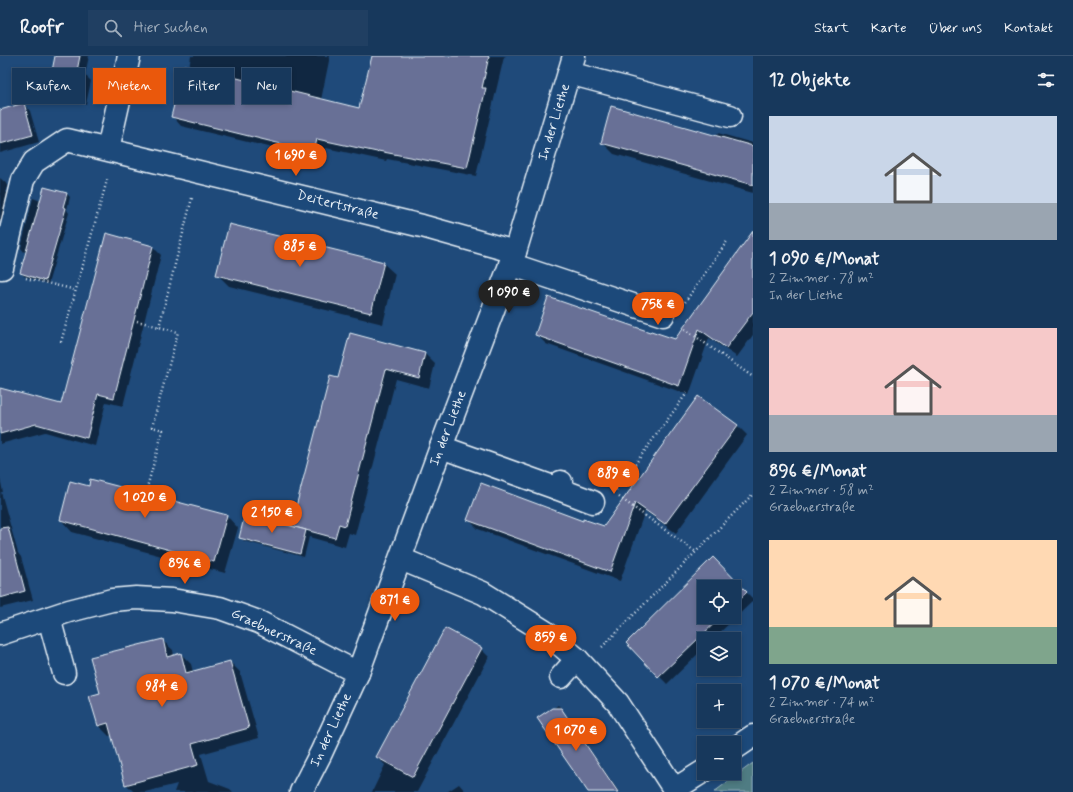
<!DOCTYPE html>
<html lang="de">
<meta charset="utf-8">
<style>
body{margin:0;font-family:Mynerve,sans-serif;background:#203f62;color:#f1f3f6;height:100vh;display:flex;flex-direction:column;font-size:15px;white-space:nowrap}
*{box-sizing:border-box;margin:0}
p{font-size:13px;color:#9eacbb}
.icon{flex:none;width:22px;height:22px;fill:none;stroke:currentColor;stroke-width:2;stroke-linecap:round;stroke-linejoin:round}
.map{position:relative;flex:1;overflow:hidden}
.side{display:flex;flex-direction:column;background:#17385c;width:320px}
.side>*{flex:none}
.banner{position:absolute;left:12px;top:12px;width:380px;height:36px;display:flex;gap:8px}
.tools{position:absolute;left:697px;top:524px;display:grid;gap:8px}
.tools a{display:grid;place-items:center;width:44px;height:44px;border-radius:0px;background:#17385c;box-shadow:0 2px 6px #0003,0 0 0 1px #365272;font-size:20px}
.price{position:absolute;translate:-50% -34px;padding:0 9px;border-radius:14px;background:#ea580c;color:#fff;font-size:13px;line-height:26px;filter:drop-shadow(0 1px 2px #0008)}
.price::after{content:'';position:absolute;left:50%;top:24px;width:12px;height:9px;margin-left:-6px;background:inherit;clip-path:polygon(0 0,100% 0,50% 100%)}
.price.selected{background:#222;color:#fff}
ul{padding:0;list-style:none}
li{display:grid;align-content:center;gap:8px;height:212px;padding:0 16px}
li span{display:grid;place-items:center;height:124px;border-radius:0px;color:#555}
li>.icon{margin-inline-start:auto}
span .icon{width:72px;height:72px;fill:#fffc;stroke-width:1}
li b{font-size:17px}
h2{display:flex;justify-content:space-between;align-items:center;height:48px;padding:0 16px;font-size:17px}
.chip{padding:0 14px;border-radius:0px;background:#17385c;box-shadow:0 2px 6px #0003,0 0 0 1px #365272;font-size:14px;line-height:36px}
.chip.selected{background:#ea580c;color:#fff}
header{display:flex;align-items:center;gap:24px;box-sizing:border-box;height:56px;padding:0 20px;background:#17385c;border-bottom:1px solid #365272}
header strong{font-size:19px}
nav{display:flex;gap:22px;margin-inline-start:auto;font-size:14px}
.search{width:280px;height:36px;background:#203f62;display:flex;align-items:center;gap:10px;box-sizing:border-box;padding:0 14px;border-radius:0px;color:#9eacbb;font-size:15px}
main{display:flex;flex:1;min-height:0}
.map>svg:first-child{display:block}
.green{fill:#507b83;stroke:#9cb6be}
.shadow{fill:#0007;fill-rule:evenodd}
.building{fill:#676f96;stroke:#e8f1f8}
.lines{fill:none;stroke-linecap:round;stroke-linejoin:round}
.minor-casing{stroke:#e8f1f8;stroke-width:25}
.path{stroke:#e8f1f8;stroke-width:2.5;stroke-dasharray:1 3;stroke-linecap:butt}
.minor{stroke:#1f4a7a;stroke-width:22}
.labels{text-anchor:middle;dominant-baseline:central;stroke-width:3;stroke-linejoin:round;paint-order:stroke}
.street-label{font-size:14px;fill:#e8f1f8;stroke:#1f4a7a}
</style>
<header>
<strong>Roofr</strong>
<div class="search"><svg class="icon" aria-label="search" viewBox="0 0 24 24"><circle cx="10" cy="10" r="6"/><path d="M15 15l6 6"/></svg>Hier suchen</div>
<nav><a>Start</a><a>Karte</a><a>Über uns</a><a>Kontakt</a></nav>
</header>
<main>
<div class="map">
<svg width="753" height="736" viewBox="0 0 753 736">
<rect width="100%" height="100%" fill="#1f4a7a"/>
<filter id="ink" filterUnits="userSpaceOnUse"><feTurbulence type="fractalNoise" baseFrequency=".025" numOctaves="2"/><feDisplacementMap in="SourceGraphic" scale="8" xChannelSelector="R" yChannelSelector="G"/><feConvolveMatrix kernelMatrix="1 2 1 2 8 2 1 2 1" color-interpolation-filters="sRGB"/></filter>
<g filter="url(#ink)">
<!-- green -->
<polygon class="green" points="753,707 753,736 714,736"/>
<!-- shadow -->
<g class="shadow">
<polygon points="56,0 89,0 85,19 91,25 86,48 57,43 49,35"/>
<polygon points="191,0 330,0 321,44 360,53 372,0 506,0 504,1 476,120 387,103 386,105 326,92 323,104 181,70 173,61 189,12"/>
<polygon points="24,48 30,55 39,86 0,97 0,55"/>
<polygon points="718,77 753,87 753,137 614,98 602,86 716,81"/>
<polygon points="0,122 8,129 6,136 14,143 0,200"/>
<polygon points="66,137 70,141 67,154 69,157 48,228 24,220 21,217 26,195 24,196 21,192 33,142 41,145"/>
<polygon points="753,177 753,279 737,301 709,282 689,339 546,288 536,278 651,278 675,285"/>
<polygon points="153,191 161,199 123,350 106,346 95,390 45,376 0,388 0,354 62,349"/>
<polygon points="383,207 395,218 383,268 229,230 217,218"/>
<polygon points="351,278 425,298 435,308 429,332 396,323 355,479 349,477 345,491 309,481 304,501 244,485 240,481 295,472 292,470 339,323"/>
<polygon points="698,341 737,369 747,379 676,477 645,455 620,525 478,473 469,464 583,466 604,472"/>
<polygon points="0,422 3,436 1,436 18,497 21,501 33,544 0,552"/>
<polygon points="90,424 227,460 238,472 225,517 72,476 61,464 90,432"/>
<path d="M713,502L753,543V545L713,583H704V592L667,628L627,587ZM704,531H734V561H704Z"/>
<polygon points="162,584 173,594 174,600 181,598 191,608 193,616 230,606 240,616 259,682 201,698 209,725 230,733 233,736 174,736 177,728 145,736 134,736 126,728 112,679 109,680 98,669 101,638"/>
<polygon points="481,593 489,601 417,736 372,736 385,709 377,701"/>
<polygon points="558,649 562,653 619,736 590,736 539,662"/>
<polygon points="459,728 466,736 447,736"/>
</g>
<!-- building -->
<g class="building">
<polygon points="55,0 80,0 77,15 84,16 78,41 48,35"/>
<polygon points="372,0 489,0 482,32 486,32 467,112 378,95 377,96 317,83 314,96 171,61 184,9 359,52"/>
<polygon points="24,47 33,79 0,88 0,54"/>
<polygon points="611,50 753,90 753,129 601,87"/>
<polygon points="44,131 67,137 63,151 66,152 45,225 20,217"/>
<polygon points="229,168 384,206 371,257 216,219"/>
<polygon points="753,175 753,256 726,292 699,273 679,330 535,279 548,241 650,276 651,275 675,283"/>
<polygon points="106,177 153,190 114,342 98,338 87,382 36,368 0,378 0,332 61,348"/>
<polygon points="350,277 425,297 419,322 386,313 345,470 339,468 335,482 291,470 330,320 338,322"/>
<polygon points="698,340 738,369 665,468 635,447 610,516 467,464 481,427 583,465 583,463 604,470"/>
<polygon points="90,423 227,459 214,506 60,464 70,425 89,430"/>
<polygon points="245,458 306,474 300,498 239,482"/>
<polygon points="8,471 25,535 0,542 0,472"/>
<polygon points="713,501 747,536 734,548 734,531 704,531 704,561 721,561 658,621 626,587"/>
<polygon points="445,572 482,592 413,721 376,701"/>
<polygon points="163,583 167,601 181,597 186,617 230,605 249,672 192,688 198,709 125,729 108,667 98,670 89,640 100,637 90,601"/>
<polygon points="552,652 561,652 618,736 588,736 537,662"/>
</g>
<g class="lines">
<defs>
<g id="minor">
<polyline points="569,17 730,60"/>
<polyline points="108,93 129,0"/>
<polyline points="510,208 663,259"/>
<polyline points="2,212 23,124 34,106 67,84 422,170 515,196"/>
<polyline points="441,391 556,432 561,426"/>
<polyline points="556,432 593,446"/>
<polyline points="401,503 483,537 544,575 577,603 618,647 676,736"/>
<polyline points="49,562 64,617"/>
<polyline points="0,578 69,555 112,544 136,542 172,544 220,552 259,566 358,617"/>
<polyline points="561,621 577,603"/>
<polyline points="734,693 753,680"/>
<polyline points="675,733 704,715"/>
<polyline points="301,736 321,697 358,617 441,391 515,196 574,0"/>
</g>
</defs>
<!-- minor casing -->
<use href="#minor" class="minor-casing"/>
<!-- path -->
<g class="path">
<polyline points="26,222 76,234"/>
<polyline points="685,246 728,184"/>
<polyline points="137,265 178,276 152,371 163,374 146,435"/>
<polyline points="159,271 192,142"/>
<polyline points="685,273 753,321"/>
<polyline points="61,286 108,121"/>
<polyline points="616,434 687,337"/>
<polyline points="619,441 696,496"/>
<polyline points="602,591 753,438"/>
</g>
<!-- minor -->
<use href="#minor" class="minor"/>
</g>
</g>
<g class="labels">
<!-- street labels -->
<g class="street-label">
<text transform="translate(554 66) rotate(-73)">In der Liethe</text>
<text transform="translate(338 149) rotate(14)">Deitertstraße</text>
<text transform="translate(448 372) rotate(-69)">In der Liethe</text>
<text transform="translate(274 576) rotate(25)">Graebnerstraße</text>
<text transform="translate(331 674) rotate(-65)">In der Liethe</text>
</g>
</g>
</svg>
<div class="tools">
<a><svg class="icon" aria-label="locate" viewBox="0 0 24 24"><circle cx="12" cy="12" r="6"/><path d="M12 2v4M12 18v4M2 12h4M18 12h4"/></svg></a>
<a><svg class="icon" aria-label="layers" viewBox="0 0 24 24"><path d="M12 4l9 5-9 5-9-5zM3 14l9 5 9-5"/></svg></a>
<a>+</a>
<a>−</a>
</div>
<b class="price" style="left:296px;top:121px">1 690 €</b>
<b class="price" style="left:300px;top:212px">885 €</b>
<b class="price selected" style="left:509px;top:258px">1 090 €</b>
<b class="price" style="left:658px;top:270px">758 €</b>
<b class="price" style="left:614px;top:439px">889 €</b>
<b class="price" style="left:145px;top:463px">1 020 €</b>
<b class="price" style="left:272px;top:478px">2 150 €</b>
<b class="price" style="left:185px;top:529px">896 €</b>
<b class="price" style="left:395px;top:566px">871 €</b>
<b class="price" style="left:551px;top:603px">859 €</b>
<b class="price" style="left:162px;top:652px">984 €</b>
<b class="price" style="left:576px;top:696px">1 070 €</b>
<div class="banner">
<a class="chip">Kaufen</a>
<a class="chip selected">Mieten</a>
<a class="chip">Filter</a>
<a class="chip">Neu</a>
</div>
</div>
<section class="side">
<h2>12 Objekte<svg class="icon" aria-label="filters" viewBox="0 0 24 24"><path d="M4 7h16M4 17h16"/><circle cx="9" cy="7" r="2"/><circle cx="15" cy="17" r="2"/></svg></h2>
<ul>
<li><span style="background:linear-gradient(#c9d6e8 70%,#9aa5b1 0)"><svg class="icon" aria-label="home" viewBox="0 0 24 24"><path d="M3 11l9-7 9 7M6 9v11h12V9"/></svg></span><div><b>1 090 €/Monat</b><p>2 Zimmer · 78 m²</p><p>In der Liethe</p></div></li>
<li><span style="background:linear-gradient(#f6c9c9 70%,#9aa5b1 0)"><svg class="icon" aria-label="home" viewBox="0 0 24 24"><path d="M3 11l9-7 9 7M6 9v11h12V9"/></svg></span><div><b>896 €/Monat</b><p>2 Zimmer · 58 m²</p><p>Graebnerstraße</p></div></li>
<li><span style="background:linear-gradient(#ffd9b3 70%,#7fa58c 0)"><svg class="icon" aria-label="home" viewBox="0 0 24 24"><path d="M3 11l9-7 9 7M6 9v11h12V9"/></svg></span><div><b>1 070 €/Monat</b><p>2 Zimmer · 74 m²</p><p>Graebnerstraße</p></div></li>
</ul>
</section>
</main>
